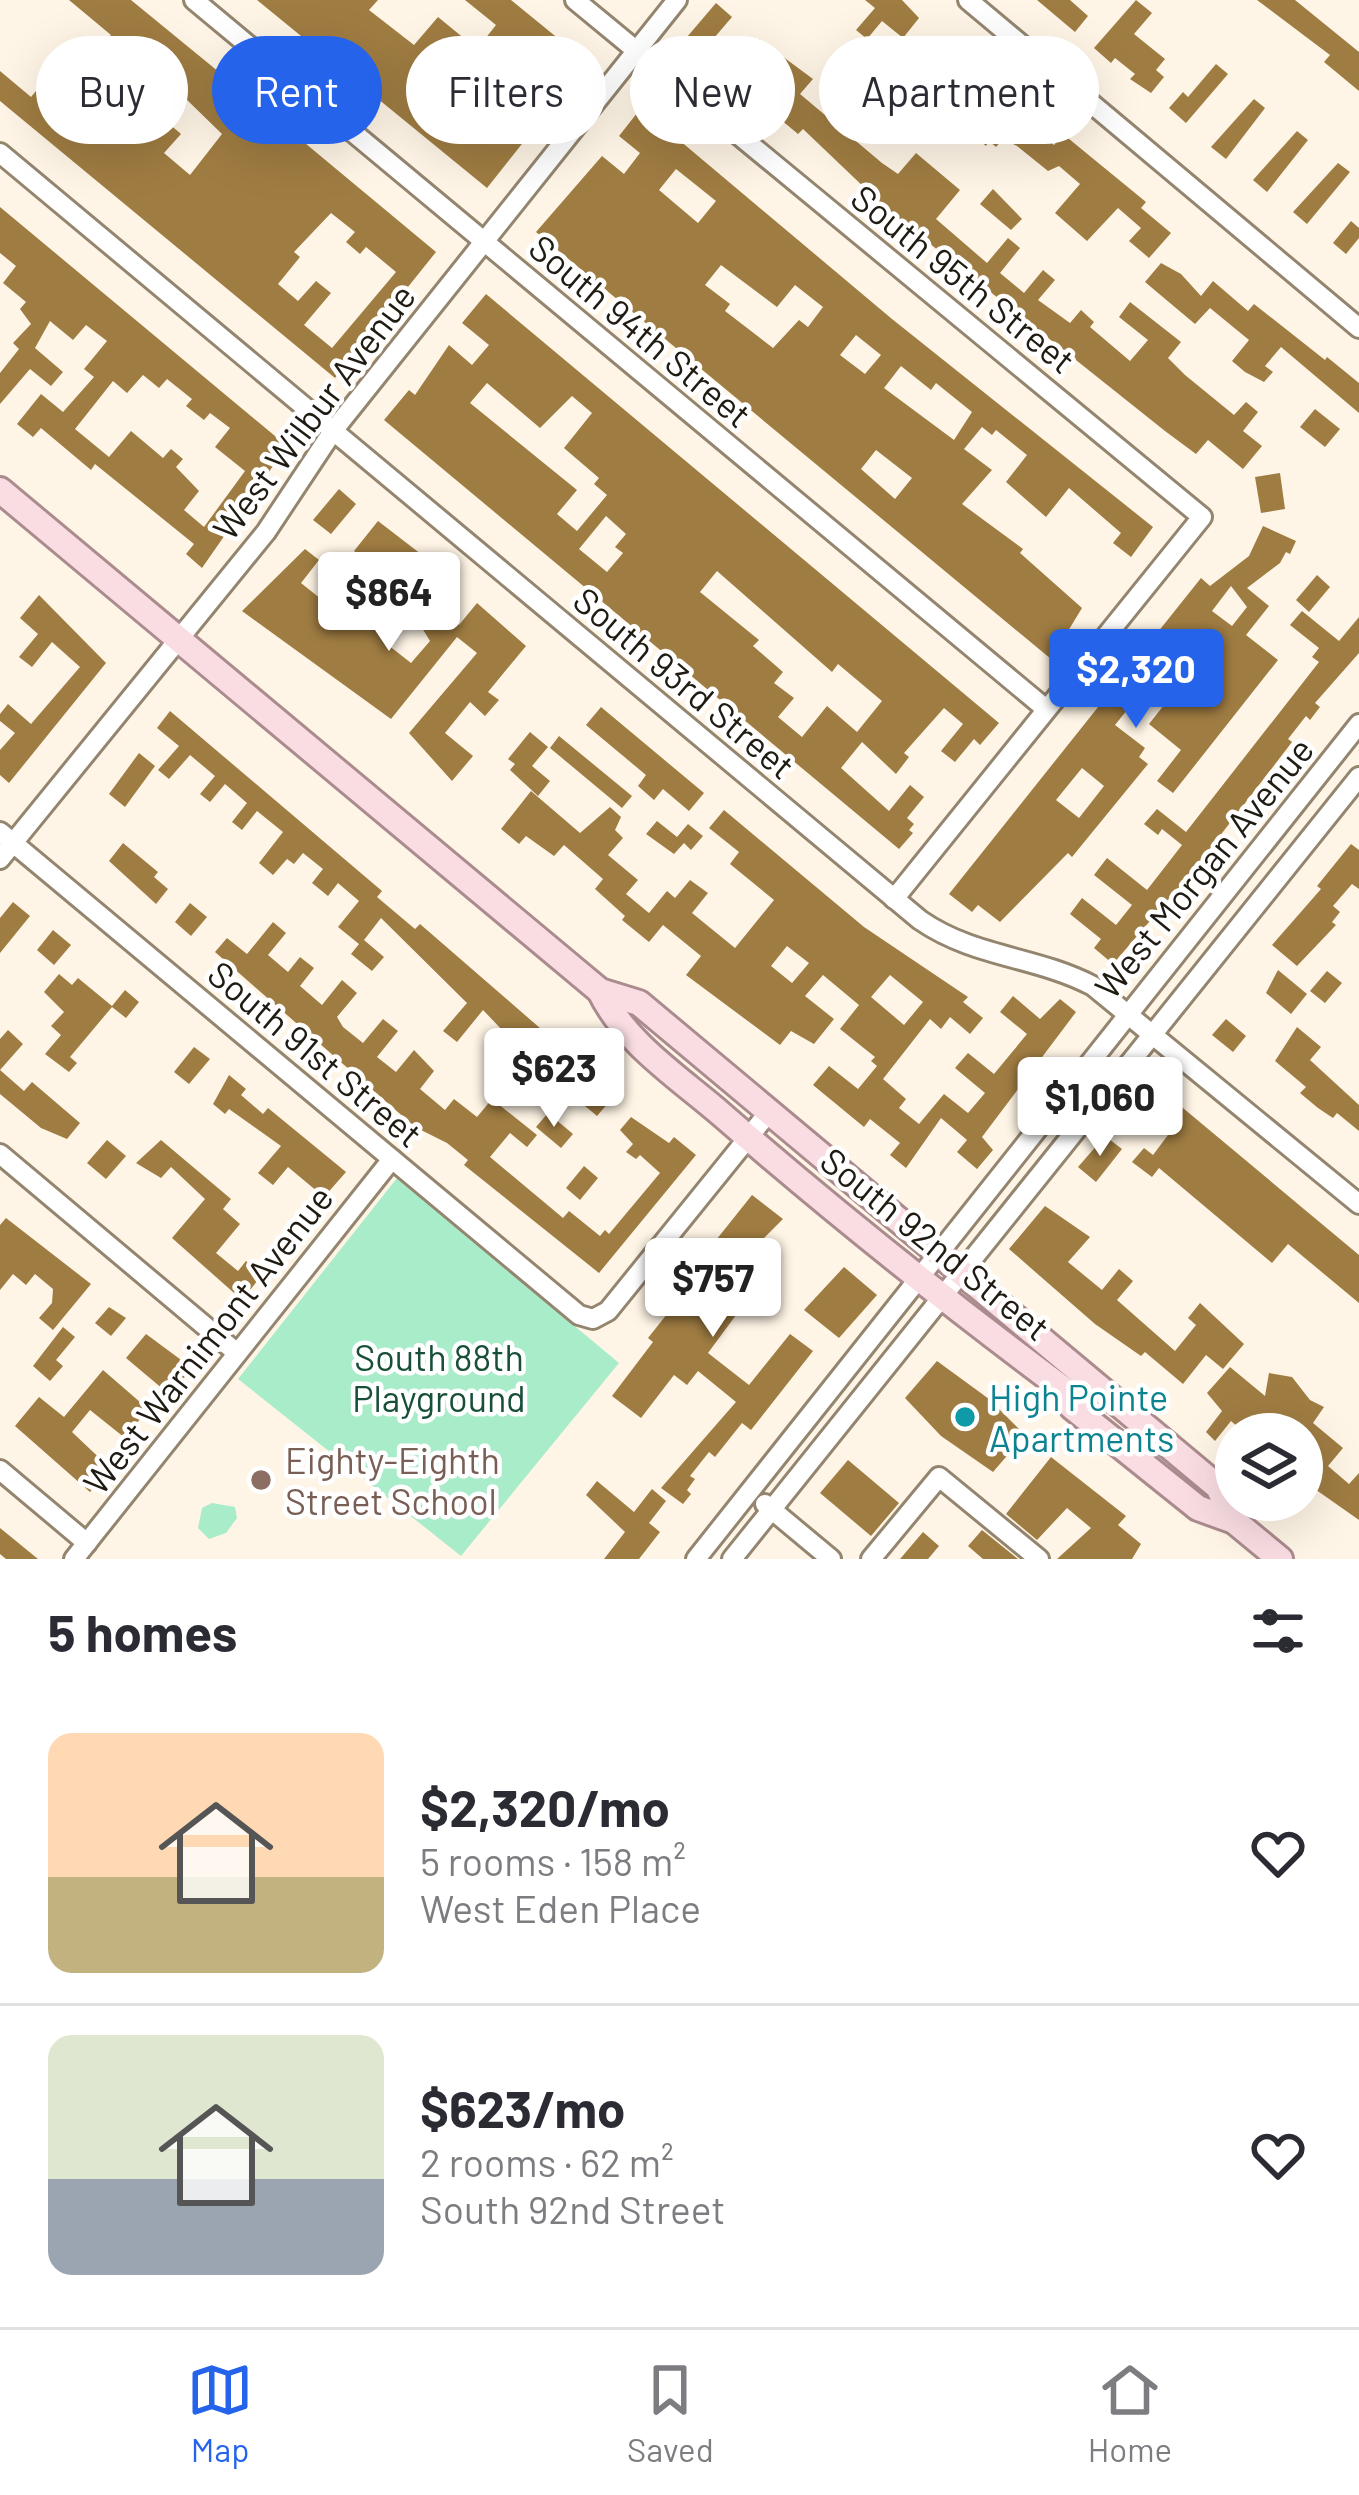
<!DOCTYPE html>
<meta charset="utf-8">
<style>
body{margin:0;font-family:Barlow,sans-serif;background:#f7f7f7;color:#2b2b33;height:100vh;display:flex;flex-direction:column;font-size:45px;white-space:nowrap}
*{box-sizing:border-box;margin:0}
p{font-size:39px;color:#7c7c81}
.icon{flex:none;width:66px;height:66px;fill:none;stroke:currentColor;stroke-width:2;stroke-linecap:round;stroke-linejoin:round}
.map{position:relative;height:1559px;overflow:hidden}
.drawer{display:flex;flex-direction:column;background:#fff;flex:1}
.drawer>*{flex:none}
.banner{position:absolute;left:36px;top:36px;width:1287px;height:108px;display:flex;gap:24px}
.controls{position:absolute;left:1215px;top:1413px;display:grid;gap:24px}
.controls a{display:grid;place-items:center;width:108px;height:108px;border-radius:50%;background:#fff;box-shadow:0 12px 48px #0002;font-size:60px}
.price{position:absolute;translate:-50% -102px;padding:0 27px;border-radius:12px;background:#fff;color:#222;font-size:39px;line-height:78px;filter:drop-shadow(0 3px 6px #0008)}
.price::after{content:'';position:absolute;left:50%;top:72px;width:36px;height:27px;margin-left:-18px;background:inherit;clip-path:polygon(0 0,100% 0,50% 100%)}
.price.selected{background:#2563eb;color:#fff}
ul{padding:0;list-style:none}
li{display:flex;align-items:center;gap:36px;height:300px;padding:0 48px}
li+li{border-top:3px solid #e1e1e2}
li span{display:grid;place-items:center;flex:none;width:336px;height:240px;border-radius:24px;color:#555}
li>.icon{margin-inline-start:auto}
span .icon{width:144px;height:144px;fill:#fffc;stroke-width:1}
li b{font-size:51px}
h2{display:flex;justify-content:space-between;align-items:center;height:144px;padding:0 48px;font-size:51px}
.tag{padding:0 42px;border-radius:54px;background:#fff;box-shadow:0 12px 48px #0002;font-size:42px;line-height:108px}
.tag.selected{background:#2563eb;color:#fff}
.dock{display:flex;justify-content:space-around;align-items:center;height:168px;border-top:3px solid #e1e1e2;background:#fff;font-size:33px;color:#7c7c81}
.dock a{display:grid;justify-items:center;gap:6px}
.dock .selected{color:#2563eb}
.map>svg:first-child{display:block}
.green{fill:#a9ecca}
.building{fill:#9f7c42;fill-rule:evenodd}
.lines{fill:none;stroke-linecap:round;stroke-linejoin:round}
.minor-casing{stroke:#94856f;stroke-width:24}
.major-casing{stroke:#aa8b8e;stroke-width:30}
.minor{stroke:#fff;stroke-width:18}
.major{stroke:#f9dde3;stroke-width:24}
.culture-dot{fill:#0f9aa8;stroke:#fff;stroke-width:4.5}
.education-dot{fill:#8d6e63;stroke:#fff;stroke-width:4.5}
.labels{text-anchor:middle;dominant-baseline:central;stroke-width:9;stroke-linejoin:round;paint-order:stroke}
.street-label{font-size:36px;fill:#201b12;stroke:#fff}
.park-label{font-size:36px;fill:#184f38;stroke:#fff}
.culture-label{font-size:36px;fill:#0d838f;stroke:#fff;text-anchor:start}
.education-label{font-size:36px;fill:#785e54;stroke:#fff;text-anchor:start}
</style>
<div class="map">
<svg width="1359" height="1559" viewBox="0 0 1359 1559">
<rect width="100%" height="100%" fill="#fff5e6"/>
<!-- green -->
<g class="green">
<polygon points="397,1178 619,1363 461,1556 238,1379"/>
<polygon points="212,1503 235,1507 237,1518 226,1533 209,1539 198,1528 202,1508"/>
</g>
<!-- building -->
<g class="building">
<path d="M69,0H131L236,86L223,101L245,120L258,104L436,252L335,378L0,101V71L31,97L55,68L68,79L43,108L69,130L77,120L97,135L112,116L151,140L167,122L181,134L164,153L190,175L222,134L148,62L130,83L115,70L126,57L106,40L111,35ZM331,213L355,232L346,242L360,254L366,247L396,272L332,348L304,325L331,293L316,281L298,301L278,284L300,257L294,252Z"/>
<path d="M257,0H378L369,10L414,45L438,17L477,49L496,25L465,0H511L587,62L487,188ZM525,59L551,82L503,141L466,111L459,118L440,102L468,66L494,87L501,80V91Z"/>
<polygon points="865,0 902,0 919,18 903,38 882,21 867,39 856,30 875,8"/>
<polygon points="1037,0 1070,0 1088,16 1075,32"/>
<polygon points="1136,0 1152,13 1134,34 1165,59 1156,70 1164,77 1151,93 1130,79 1135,74 1115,58 1111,63 1094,48"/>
<polygon points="1257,0 1295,0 1359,52 1359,91 1324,62 1330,55"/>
<polygon points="716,3 732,17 714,38 741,60 759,39 813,79 800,94 882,163 898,174 916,153 960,190 936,219 987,263 1008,238 1020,248 1000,273 1024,293 1043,270 1055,280 1038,300 1070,323 1081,310 1094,322 1090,327 1130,361 1148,340 1119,317 1130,302 1181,342 1168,358 1185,375 1234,415 1246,402 1258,412 1243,431 1262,446 1243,469 1208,440 1196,454 1165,431 890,212 803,129 798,134 696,49 687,37"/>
<polygon points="941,43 1040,119 1033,127 1054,145 1063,134 1146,202 1141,208 1171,233 1149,258 1129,241 1141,228 1118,208 1087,241 1055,213 1080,184 1059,166 1048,171 1017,146 1003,139 996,147 989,141 986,146 966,128 972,122 962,113 978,94 927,60"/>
<polygon points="1216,64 1228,74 1186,123 1169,108 1183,92 1188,97"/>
<polygon points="1254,99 1265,108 1226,159 1211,147"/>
<path d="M641,108L892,319L1153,527L1131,557L1113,543L1121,533L1069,488L1046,517L1006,482L1027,455L996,430L992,435L982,427L964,449L992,470L962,504L1023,549L1020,553L1082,608L1051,659L536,232L602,156L624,174L640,153L619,136ZM676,169L716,201L698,223L659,190ZM721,265L777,307L795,285L823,307L808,327L799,320L773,348L725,311L730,304L705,285ZM856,335L881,355L865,374L840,355ZM901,366L931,390L936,383L972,412L954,440L884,388ZM876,450L912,478L895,499L861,469Z"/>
<polygon points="1297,131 1308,140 1267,192 1253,180"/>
<polygon points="1338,163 1350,172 1307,224 1293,212"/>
<polygon points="993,189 1022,219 1011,230 980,204"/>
<path d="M0,207L287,446L202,568L186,554L194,544L95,464L91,470L41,428L33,437L17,424L41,394L63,412L94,377L84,369L107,341L86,325L73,340L50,321L35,348L63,372L51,386L30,369L0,404V373L19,349L13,343L31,324L20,309L26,302L3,283L16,266L0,253ZM143,375L159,388L167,379L192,399L186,406L204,420L210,413L230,428L215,447L245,471L204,527L184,510L199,491L176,467L183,459L171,449L163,458L131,431L109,457L75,429L113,381L127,393Z"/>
<polygon points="1351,221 1359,228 1359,238 1346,254 1333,243"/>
<polygon points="1161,263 1181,274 1201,296 1213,281 1248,311 1254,304 1325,360 1327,357 1359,383 1359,413 1281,347 1265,366 1273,372 1264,382 1245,372 1232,361 1249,340 1210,308 1195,324 1145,282"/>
<path d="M486,294L999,723L980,745L974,739L955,762L941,751L963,724L944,708L904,753L909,757L896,774L862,742L841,768L889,811L910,785L924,797L907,818L914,824L909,830L913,833L899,849L384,420L409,390L415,395L449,345L472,365L489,345L462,323ZM487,383L540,428L572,396L592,413L564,448L599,478L594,484L607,495L577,531L557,514L577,490L470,403ZM606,516L626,534L615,547L623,553L607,572L579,549ZM717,571L832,672L838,664L882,701L857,732L827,706L802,737L778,717L794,698L774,683L783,672L753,646L759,640L700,592Z"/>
<polygon points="1315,409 1340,429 1325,447 1300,427"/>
<polygon points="1280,473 1285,509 1261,513 1255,477"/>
<polygon points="339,489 356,504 331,534 313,520"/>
<polygon points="378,521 456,581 441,600 416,579 407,589 354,551"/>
<path d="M1263,526L1296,541L1290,554L1286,552L1280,563L1247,588L1269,606L1246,635L1278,660L1173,793L1157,781L1181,750L1149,724L1175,691L1155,675L1115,725L1145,748L1139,757L1148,764L1072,857L1068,853L1000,922L978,905L972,912L949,894L1201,578L1210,586L1249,556ZM1231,586L1247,607L1232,626L1212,611ZM1082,768L1104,786L1079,818L1056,800Z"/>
<polygon points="305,549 319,560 301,583 326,603 331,597 344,608 360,588 374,598 400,620 383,641 411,663 430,641 419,623 434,605 459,625 477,603 526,646 488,692 499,700 485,716 470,702 445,733 473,756 452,781 409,733 477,653 457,637 391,719 242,611"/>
<polygon points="1317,575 1330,587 1309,612 1296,600"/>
<polygon points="39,595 106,663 9,783 0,775 0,750 15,733 0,721 0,714 8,704 31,724 80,667 52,642 32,667 19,657 38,634 20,618"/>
<polygon points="1302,611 1339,641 1359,617 1359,653 1315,703 1320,707 1310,720 1306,716 1288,739 1292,742 1193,871 1113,964 1094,948 1101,939 1070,914 1082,898 1116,925 1132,905 1094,875 1107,858 1147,890 1182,845 1162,829 1158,835 1144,824 1157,809 1186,832 1319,662 1312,657 1319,648 1290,625"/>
<polygon points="601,707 704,793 689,811 663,789 654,800 638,786 646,775 586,725"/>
<polygon points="170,711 382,891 377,897 415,929 420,924 616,1094 597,1116 550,1077 496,1046 506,1034 483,1010 457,1042 443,1031 467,1003 381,918 364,940 384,957 372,971 351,954 359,944 338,927 359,901 338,883 328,896 312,883 323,869 303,853 294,864 287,859 273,875 259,863 283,832 257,811 242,830 232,822 247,803 225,784 210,802 200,794 215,776 190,755 169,779 158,770 179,746 157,728"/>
<polygon points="530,732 548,747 532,766 550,781 538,796 510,770 515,764 508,759"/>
<polygon points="559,736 632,796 622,808 550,748"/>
<polygon points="139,753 155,766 125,807 109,794"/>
<path d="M531,791L580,833L610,807L621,817L615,830L623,838L608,855L638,880L626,894L649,913L667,891L675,898L690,880L708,893L692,913L735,948L774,900L730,864L739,852L709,828L724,810L864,927L968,997L963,1002L983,1018L970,1034L950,1017L941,1029L930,1019L883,1079L906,1099L899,1108L919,1124L944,1094L968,1113L985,1093L955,1068L968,1053L994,1074L1027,1034L1000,1012L1013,996L1040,1019L1060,999L1076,1012L982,1137L993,1150L977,1169L957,1152L967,1140L941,1118L906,1168L890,1155L900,1143L870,1119L864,1127L813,1085L829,1066L858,1089L877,1066L871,1061L875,1057L840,1029L859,1005L823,975L805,996L834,1019L814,1044L791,1031L780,1045L686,975L701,956L663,925L649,942L622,920L625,916L595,889L603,879L564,845L554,856L526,836L519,844L501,829ZM787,946L809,963L792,983L771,966ZM890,975L923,1002L904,1025L871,997Z"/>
<polygon points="657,821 677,837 688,824 703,836 691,850 684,843 674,854 646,834"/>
<polygon points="123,843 158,872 154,877 168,889 156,904 109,861"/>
<polygon points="1351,844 1359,850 1359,889 1352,884 1333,906 1340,912 1332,922 1336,925 1297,966 1272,945 1321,889 1317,886"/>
<polygon points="13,902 30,916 0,953 0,918"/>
<polygon points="190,903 207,917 191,936 175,922"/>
<polygon points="273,922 286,933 268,955 288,972 300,957 314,968 300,986 322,1005 342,980 357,993 337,1017 343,1027 363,1043 383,1019 398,1031 377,1057 396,1072 414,1050 434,1071 420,1089 445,1110 454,1099 477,1117 492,1099 537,1135 527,1147 510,1133 490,1157 563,1218 569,1211 600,1236 605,1230 609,1234 660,1173 640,1155 636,1159 626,1152 633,1144 620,1130 631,1117 669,1143 674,1137 696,1155 599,1273 464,1165 468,1160 447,1143 415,1127 215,952 227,938 247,954"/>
<polygon points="53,930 71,945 54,965 37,950"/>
<polygon points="1278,970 1307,994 1291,1014 1266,993"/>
<polygon points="1327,971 1342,983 1325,1003 1310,991"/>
<polygon points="59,974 72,985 78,978 112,1006 125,990 139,1002 126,1018 112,1007 70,1057 77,1063 69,1072 45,1054 61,1035 51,1026 64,1012 44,992"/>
<polygon points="1226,1019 1246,1036 1233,1052 1212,1035"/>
<polygon points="1297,1027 1321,1047 1310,1060 1359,1105 1359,1131 1337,1113 1333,1118 1318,1108 1300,1093 1306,1087 1275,1061"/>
<polygon points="8,1030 23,1044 0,1070 24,1091 32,1082 80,1123 67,1139 41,1128 0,1094 0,1039"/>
<polygon points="194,1047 210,1059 189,1084 174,1072"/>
<polygon points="229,1075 246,1089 241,1095 263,1114 268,1108 346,1172 324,1197 288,1167 273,1185 258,1173 281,1146 229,1109 225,1114 213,1104"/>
<polygon points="1147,1078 1359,1255 1359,1303 1288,1244 1272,1263 1159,1168 1152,1177 1132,1162 1144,1148 1153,1155 1171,1131 1131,1098"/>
<polygon points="548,1113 573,1134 561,1148 536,1127"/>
<polygon points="1105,1136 1122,1149 1096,1182 1078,1167"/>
<polygon points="107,1140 126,1156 106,1179 87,1163"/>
<polygon points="161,1140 231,1199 223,1209 240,1224 216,1253 238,1271 246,1261 262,1275 242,1300 172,1238 205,1199 171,1167 161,1178 136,1163"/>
<polygon points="584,1166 598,1178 580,1200 566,1188"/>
<polygon points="752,1195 783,1219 743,1259 765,1276 708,1353 749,1385 790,1334 813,1351 751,1430 742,1423 715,1457 709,1452 690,1476 695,1479 687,1490 691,1494 683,1504 661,1488 736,1402 698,1371 687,1385 674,1375 641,1418 612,1396 653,1342 648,1338 671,1309 665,1304"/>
<polygon points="1045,1206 1090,1237 1068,1262 1102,1290 1119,1269 1133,1281 1117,1300 1175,1351 1196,1325 1188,1318 1200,1303 1244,1344 1223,1369 1206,1355 1183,1384 1145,1352 1141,1356 1095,1324 1009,1249"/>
<polygon points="6,1218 91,1284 53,1330 39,1318 52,1303 53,1289 35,1274 26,1285 13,1274 0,1290 0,1225"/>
<polygon points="844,1267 877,1295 839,1338 804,1310"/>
<polygon points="109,1307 126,1318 111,1336 95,1323"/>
<polygon points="63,1327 75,1337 56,1360 63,1366 50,1381 33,1366"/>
<polygon points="146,1334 192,1368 170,1395 126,1358"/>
<polygon points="937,1361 989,1399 1025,1435 993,1472 941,1436 905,1398"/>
<polygon points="1230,1367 1265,1396 1269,1373 1292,1377 1310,1400 1324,1407 1313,1423 1343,1448 1328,1466 1349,1484 1359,1473 1359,1520 1302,1480 1302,1434 1246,1434 1231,1421 1215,1441 1206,1432 1222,1411 1207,1393"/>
<polygon points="103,1370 148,1409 125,1438 90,1410 72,1432 110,1468 90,1492 15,1426 39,1397 64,1417"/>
<polygon points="1051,1457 1126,1516 1118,1525 1141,1544 1132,1559 1057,1559 1091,1528 1067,1508 1037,1540 1006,1514"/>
<polygon points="848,1460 899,1503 871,1536 820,1493"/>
<polygon points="597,1481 634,1512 652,1489 666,1501 649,1523 660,1532 639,1559 604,1559 625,1532 586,1495"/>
<polygon points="0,1528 16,1541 38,1559 6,1559 0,1554"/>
<polygon points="982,1530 1018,1559 983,1559 968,1546"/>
<polygon points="923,1532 939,1546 928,1559 900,1559"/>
</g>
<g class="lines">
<defs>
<g id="minor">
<polyline points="194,0 1046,709"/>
<polyline points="575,0 1202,517 894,899"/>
<polyline points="968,0 1359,328"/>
<path d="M0,153L920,920C975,958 1036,956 1093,986L1359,1204"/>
<polyline points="0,832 579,1315 593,1319 608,1311 769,1112"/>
<polyline points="0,859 266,532 333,431 677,0"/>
<polyline points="0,1154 237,1353"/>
<polyline points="0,1470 87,1543"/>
<polyline points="765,1504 831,1559"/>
<polyline points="74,1559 392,1159"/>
<polyline points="696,1559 1359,724"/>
<polyline points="732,1559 1359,777"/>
<polyline points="871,1559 939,1477 1039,1559"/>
</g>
<g id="major">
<polyline points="0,490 600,991 639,1003 1218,1487 1234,1521"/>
<path d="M600,991C625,1043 678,1077 721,1114C838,1216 958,1311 1082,1403L1072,1407L1198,1508L1234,1521L1280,1559"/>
</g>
</defs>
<!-- minor casing -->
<use href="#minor" class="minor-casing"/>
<!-- major casing -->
<use href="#major" class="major-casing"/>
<!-- minor -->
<use href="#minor" class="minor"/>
<!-- major -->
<use href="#major" class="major"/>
</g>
<!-- markers -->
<circle class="culture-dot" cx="965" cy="1417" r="12"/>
<circle class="education-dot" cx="261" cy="1480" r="12"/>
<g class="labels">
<!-- street labels -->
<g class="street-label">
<text transform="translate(964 278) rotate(39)">South 95th Street</text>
<text transform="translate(641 330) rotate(40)">South 94th Street</text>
<text transform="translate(313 411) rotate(-53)">West Wilbur Avenue</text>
<text transform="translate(685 682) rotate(40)">South 93rd Street</text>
<text transform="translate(1203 867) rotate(-51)">West Morgan Avenue</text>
<text transform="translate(316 1053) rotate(40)">South 91st Street</text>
<text transform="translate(936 1243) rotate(39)">South 92nd Street</text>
<text transform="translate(207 1339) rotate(-52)">West Warnimont Avenue</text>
</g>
<!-- park labels -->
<g class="park-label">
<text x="439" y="1356">South 88th<tspan x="439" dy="41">Playground</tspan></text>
</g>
<!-- culture labels -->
<g class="culture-label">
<text x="989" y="1396">High Pointe<tspan x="989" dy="41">Apartments</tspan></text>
</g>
<!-- education labels -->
<g class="education-label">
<text x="285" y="1459">Eighty-Eighth<tspan x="285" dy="41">Street School</tspan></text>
</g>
</g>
</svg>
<div class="controls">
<a><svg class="icon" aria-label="layers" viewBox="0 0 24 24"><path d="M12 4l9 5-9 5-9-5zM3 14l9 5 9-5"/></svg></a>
</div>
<b class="price" style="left:389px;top:654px">$864</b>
<b class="price selected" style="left:1136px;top:731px">$2,320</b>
<b class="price" style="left:554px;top:1130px">$623</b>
<b class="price" style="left:1100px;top:1159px">$1,060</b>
<b class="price" style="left:713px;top:1340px">$757</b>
<div class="banner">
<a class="tag">Buy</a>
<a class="tag selected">Rent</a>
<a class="tag">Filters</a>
<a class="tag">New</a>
<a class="tag">Apartment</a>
</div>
</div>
<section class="drawer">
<h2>5 homes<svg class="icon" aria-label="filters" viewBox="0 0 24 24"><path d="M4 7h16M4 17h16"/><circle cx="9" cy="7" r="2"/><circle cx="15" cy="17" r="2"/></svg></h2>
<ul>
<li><span style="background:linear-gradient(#ffd9b3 60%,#c2b280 0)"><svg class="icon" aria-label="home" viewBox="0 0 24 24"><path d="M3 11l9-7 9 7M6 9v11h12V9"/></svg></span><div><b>$2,320/mo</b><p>5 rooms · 158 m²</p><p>West Eden Place</p></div><svg class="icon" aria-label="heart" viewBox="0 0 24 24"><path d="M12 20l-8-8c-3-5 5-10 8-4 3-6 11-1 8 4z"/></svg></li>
<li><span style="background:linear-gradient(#dfe7d0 60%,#9aa5b1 0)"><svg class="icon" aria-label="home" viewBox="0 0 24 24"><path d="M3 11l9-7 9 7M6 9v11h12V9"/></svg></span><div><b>$623/mo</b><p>2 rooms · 62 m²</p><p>South 92nd Street</p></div><svg class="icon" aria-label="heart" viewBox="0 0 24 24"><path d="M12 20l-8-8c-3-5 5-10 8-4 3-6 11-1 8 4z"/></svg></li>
</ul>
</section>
<nav class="dock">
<a class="selected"><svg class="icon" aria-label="map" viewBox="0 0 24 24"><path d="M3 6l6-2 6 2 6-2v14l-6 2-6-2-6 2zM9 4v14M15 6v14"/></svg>Map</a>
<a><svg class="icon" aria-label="saved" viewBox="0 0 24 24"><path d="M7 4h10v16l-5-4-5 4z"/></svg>Saved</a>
<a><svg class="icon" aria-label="home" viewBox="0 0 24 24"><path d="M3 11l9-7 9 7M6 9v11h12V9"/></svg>Home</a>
</nav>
